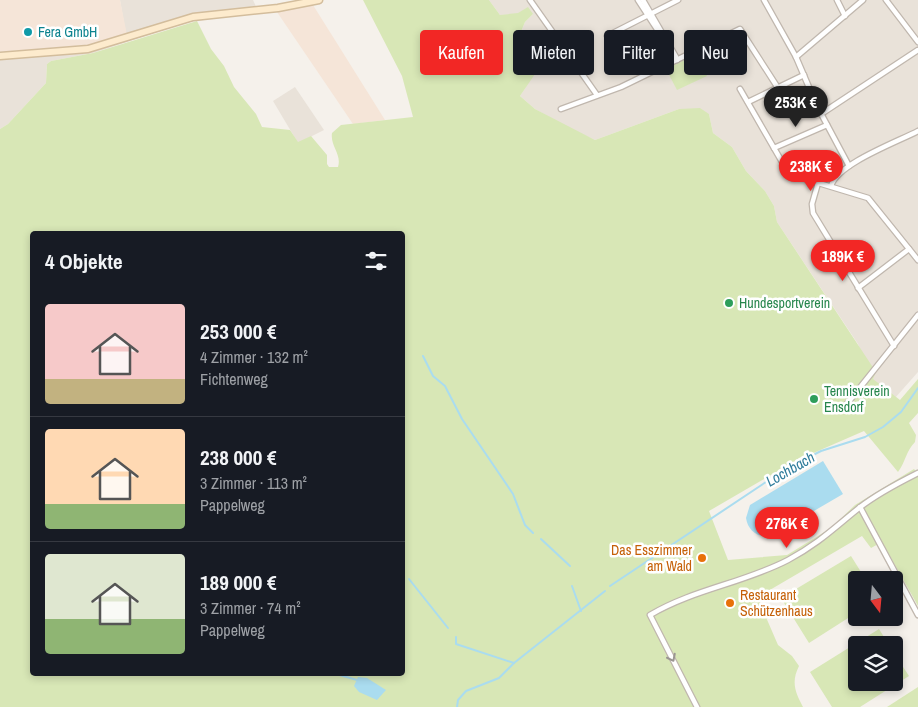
<!DOCTYPE html>
<html lang="de">
<meta charset="utf-8">
<style>
body{margin:0;font-family:"Archivo Narrow",sans-serif;background:#20242c;color:#f1f3f6;height:100vh;display:flex;flex-direction:column;font-size:19px;white-space:nowrap}
*{box-sizing:border-box;margin:0}
p{font-size:16px;color:#9ea1a6}
.icon{flex:none;width:28px;height:28px;fill:none;stroke:currentColor;stroke-width:2;stroke-linecap:round;stroke-linejoin:round}
.map{position:relative;flex:1;overflow:hidden}
.sheet{position:absolute;left:30px;top:231px;width:375px;height:445px;display:flex;flex-direction:column;background:#171b24;border-radius:5px;box-shadow:0 2px 8px #0003}
.sheet>*{flex:none}
.banner{position:absolute;left:420px;top:30px;width:422px;height:45px;display:flex;gap:10px}
.needle{width:32px;rotate:164deg}
.fabs{position:absolute;left:848px;top:571px;display:grid;gap:10px}
.fabs a{display:grid;place-items:center;width:55px;height:55px;border-radius:5px;background:#171b24;box-shadow:0 2px 8px #0003;font-size:25px}
.price{position:absolute;translate:-50% -42px;padding:0 11px;border-radius:18px;background:#f22725;color:#fff;font-size:16px;line-height:32px;filter:drop-shadow(0 1px 2px #0008)}
.price::after{content:'';position:absolute;left:50%;top:30px;width:15px;height:11px;margin-left:-8px;background:inherit;clip-path:polygon(0 0,100% 0,50% 100%)}
.price.active{background:#222;color:#fff}
ul{padding:0;list-style:none}
li{display:flex;align-items:center;gap:15px;height:125px;padding:0 15px}
li+li{border-top:1px solid #363941}
li span{display:grid;place-items:center;flex:none;width:140px;height:100px;border-radius:5px;color:#555}
li>.icon{margin-inline-start:auto}
span .icon{width:60px;height:60px;fill:#fffc;stroke-width:1}
li b{font-size:21px}
h2{display:flex;justify-content:space-between;align-items:center;height:60px;padding:0 15px;font-size:21px}
.pill{padding:0 18px;border-radius:5px;background:#171b24;box-shadow:0 2px 8px #0003;font-size:18px;line-height:45px}
.pill.active{background:#f22725;color:#fff}
.map>svg:first-child{display:block}
.residential{fill:#e9e2d9}
.commercial{fill:#f5e5d8}
.green{fill:#d8e7b6;fill-rule:evenodd}
.water{fill:#aadcef}
.lines{fill:none;stroke-linecap:round;stroke-linejoin:round}
.stream{stroke:#aadcef;stroke-width:2}
.minor-casing{stroke:#c0b7ae;stroke-width:7}
.secondary-casing{stroke:#d3bd9c;stroke-width:9}
.minor{stroke:#fff;stroke-width:4.5}
.secondary{stroke:#fdebcd;stroke-width:6}
.oneway{stroke:#9b9692}
.culture-dot{fill:#0f9aa8;stroke:#fff;stroke-width:2}
.leisure-dot{fill:#2e9e5b;stroke:#fff;stroke-width:2}
.food-dot{fill:#e8710a;stroke:#fff;stroke-width:2}
.labels{text-anchor:middle;dominant-baseline:central;stroke-width:5;stroke-linejoin:round;paint-order:stroke}
.culture-label{font-size:14px;fill:#0d838f;stroke:#fff;text-anchor:start}
.leisure-label{font-size:14px;fill:#27864d;stroke:#fff;text-anchor:start}
.food-label{font-size:14px;fill:#c56008;stroke:#fff;text-anchor:end}
.water-label{font-size:15px;font-style:italic;fill:#2f7c9b;stroke:#fff}
</style>
<div class="map">
<svg width="918" height="707" viewBox="0 0 918 707">
<rect width="100%" height="100%" fill="#f5f1eb"/>
<!-- residential -->
<g class="residential">
<polygon points="120,0 253,0 259,13 188,22 93,53 51,61 47,64 46,83 8,124 0,129 0,52 87,45 126,35"/>
<polygon points="489,0 918,0 918,372 895,398 872,379 858,344 777,222 774,206 765,191 746,171 732,147 713,133 709,114 679,109 595,140 567,127 535,109 520,96 526,87 528,54 518,39 525,22 533,14 500,15"/>
<polygon points="295,87 324,130 298,143 273,101"/>
</g>
<!-- commercial -->
<g class="commercial">
<polygon points="0,0 120,0 127,35 87,45 0,52"/>
<polygon points="313,5 385,120 353,124 277,12"/>
</g>
<!-- green -->
<g class="green">
<path d="M363,0H489L500,15L518,13L528,7L533,14L525,22L518,39L535,69V74L520,96L535,109L595,140L679,109L700,108L709,114L713,133L732,147L746,171L765,191L774,206L777,222L876,372L873,379L900,400L918,379V413L909,423L916,435L915,442C906,451 906,461 898,472L864,431L795,461L709,511L728,560L787,555L831,528L855,505L914,469L918,474V606L882,542L871,548L862,536L763,594L759,601L778,645L792,656L799,666C791,682 795,692 803,707H0V129L8,124L46,83L47,64L51,61L93,53L197,21L211,49L224,66L234,87L256,114L262,127L290,130L298,142L311,136L327,155V164L329,167H338C342,154 330,146 332,133L341,125L413,117L402,76ZM32,234H402V674H32Z"/>
<polygon points="696,54 707,76 677,90 666,69"/>
<polygon points="851,556 866,580 856,580 856,613 809,643 781,598"/>
<polygon points="879,629 889,645 856,645 856,682 894,682 894,653 909,676 860,707 832,707 810,672"/>
<polygon points="918,687 918,707 887,707"/>
</g>
<!-- water -->
<g class="water">
<path d="M823,461L843,494L771,536C758,538 748,531 746,518L750,505Z"/>
<polygon points="358,677 367,678 386,690 377,700 359,692 354,686"/>
</g>
<g class="lines">
<!-- stream -->
<g class="stream">
<polyline points="423,356 433,376 445,386 462,419 513,494 525,525 533,533"/>
<polyline points="541,539 570,566"/>
<polyline points="409,579 448,628"/>
<polyline points="572,586 581,611"/>
<polyline points="610,586 787,468 821,451 865,437 883,427 901,412 918,388"/>
<polyline points="456,637 456,644 514,663"/>
<polyline points="336,674 357,680"/>
<polyline points="457,707 458,700 466,691 499,678 514,663 605,591"/>
</g>
<defs>
<g id="minor">
<polyline points="530,0 597,95"/>
<polyline points="638,0 677,60"/>
<polyline points="643,0 676,57"/>
<polyline points="764,0 796,57 817,106 849,166"/>
<polyline points="837,0 845,16"/>
<polyline points="886,0 918,42"/>
<polyline points="607,36 678,0"/>
<polyline points="796,57 863,0"/>
<polyline points="740,89 789,174 868,198 918,260"/>
<polyline points="748,102 804,75"/>
<polyline points="561,109 621,87 740,29 778,88"/>
<polyline points="821,114 918,50"/>
<polyline points="774,148 827,125"/>
<polyline points="818,183 812,204 813,213 894,346"/>
<path d="M831,186C837,164 897,142 918,131"/>
<polyline points="858,288 909,249"/>
<polyline points="846,405 918,315"/>
<polyline points="860,507 918,615"/>
<path d="M697,707L650,615C694,589 744,583 788,560C818,544 834,528 859,508C877,494 898,483 918,473"/>
</g>
<polyline id="secondary" points="0,56 88,49 193,17 278,8 319,0"/>
</defs>
<!-- minor casing -->
<use href="#minor" class="minor-casing"/>
<!-- secondary casing -->
<use href="#secondary" class="secondary-casing"/>
<!-- minor -->
<use href="#minor" class="minor"/>
<!-- secondary -->
<use href="#secondary" class="secondary"/>
</g>
<!-- one-way arrows -->
<defs><path id="oneway-chevron" d="M-2-3.5L2.5 0L-2 3.5" fill="none" stroke-width="1.6" stroke-linecap="round" stroke-linejoin="round" transform="scale(1.25)"/></defs>
<use class="oneway" href="#oneway-chevron" transform="translate(672 658) rotate(63)"/>
<!-- markers -->
<circle class="culture-dot" cx="28" cy="32" r="5"/>
<g class="leisure-dot">
<circle cx="729" cy="303" r="5"/>
<circle cx="814" cy="399" r="5"/>
</g>
<g class="food-dot">
<circle cx="702" cy="558" r="5"/>
<circle cx="730" cy="603" r="5"/>
</g>
<g class="labels">
<!-- culture labels -->
<g class="culture-label">
<text x="38" y="32">Fera GmbH</text>
</g>
<!-- leisure labels -->
<g class="leisure-label">
<text x="739" y="303">Hundesportverein</text>
<text x="824" y="391">Tennisverein<tspan x="824" dy="16">Ensdorf</tspan></text>
</g>
<!-- food labels -->
<g class="food-label">
<text x="692" y="550">Das Esszimmer<tspan x="692" dy="16">am Wald</tspan></text>
<text x="740" y="595" text-anchor="start">Restaurant<tspan x="740" dy="16">Schützenhaus</tspan></text>
</g>
<!-- water labels -->
<g class="water-label">
<text transform="translate(790 469) rotate(-30)">Lochbach</text>
</g>
</g>
</svg>
<div class="fabs">
<a><svg class="needle" viewBox="-14 -14 28 28"><path d="M0-13l5 13h-10z" fill="#e53935"/><path d="M0 13l5-13h-10z" fill="#9ea1a6"/></svg></a>
<a><svg class="icon" aria-label="layers" viewBox="0 0 24 24"><path d="M12 4l9 5-9 5-9-5zM3 14l9 5 9-5"/></svg></a>
</div>
<b class="price active" style="left:796px;top:128px">253K €</b>
<b class="price" style="left:811px;top:192px">238K €</b>
<b class="price" style="left:843px;top:282px">189K €</b>
<b class="price" style="left:787px;top:549px">276K €</b>
<div class="banner">
<a class="pill active">Kaufen</a>
<a class="pill">Mieten</a>
<a class="pill">Filter</a>
<a class="pill">Neu</a>
</div>
<section class="sheet">
<h2>4 Objekte<svg class="icon" aria-label="filters" viewBox="0 0 24 24"><path d="M4 7h16M4 17h16"/><circle cx="9" cy="7" r="2"/><circle cx="15" cy="17" r="2"/></svg></h2>
<ul>
<li><span style="background:linear-gradient(#f6c9c9 75%,#c2b280 0)"><svg class="icon" aria-label="home" viewBox="0 0 24 24"><path d="M3 11l9-7 9 7M6 9v11h12V9"/></svg></span><div><b>253 000 €</b><p>4 Zimmer · 132 m²</p><p>Fichtenweg</p></div></li>
<li><span style="background:linear-gradient(#ffd9b3 75%,#8fb573 0)"><svg class="icon" aria-label="home" viewBox="0 0 24 24"><path d="M3 11l9-7 9 7M6 9v11h12V9"/></svg></span><div><b>238 000 €</b><p>3 Zimmer · 113 m²</p><p>Pappelweg</p></div></li>
<li><span style="background:linear-gradient(#dfe7d0 65%,#8fb573 0)"><svg class="icon" aria-label="home" viewBox="0 0 24 24"><path d="M3 11l9-7 9 7M6 9v11h12V9"/></svg></span><div><b>189 000 €</b><p>3 Zimmer · 74 m²</p><p>Pappelweg</p></div></li>
</ul>
</section>
</div>
